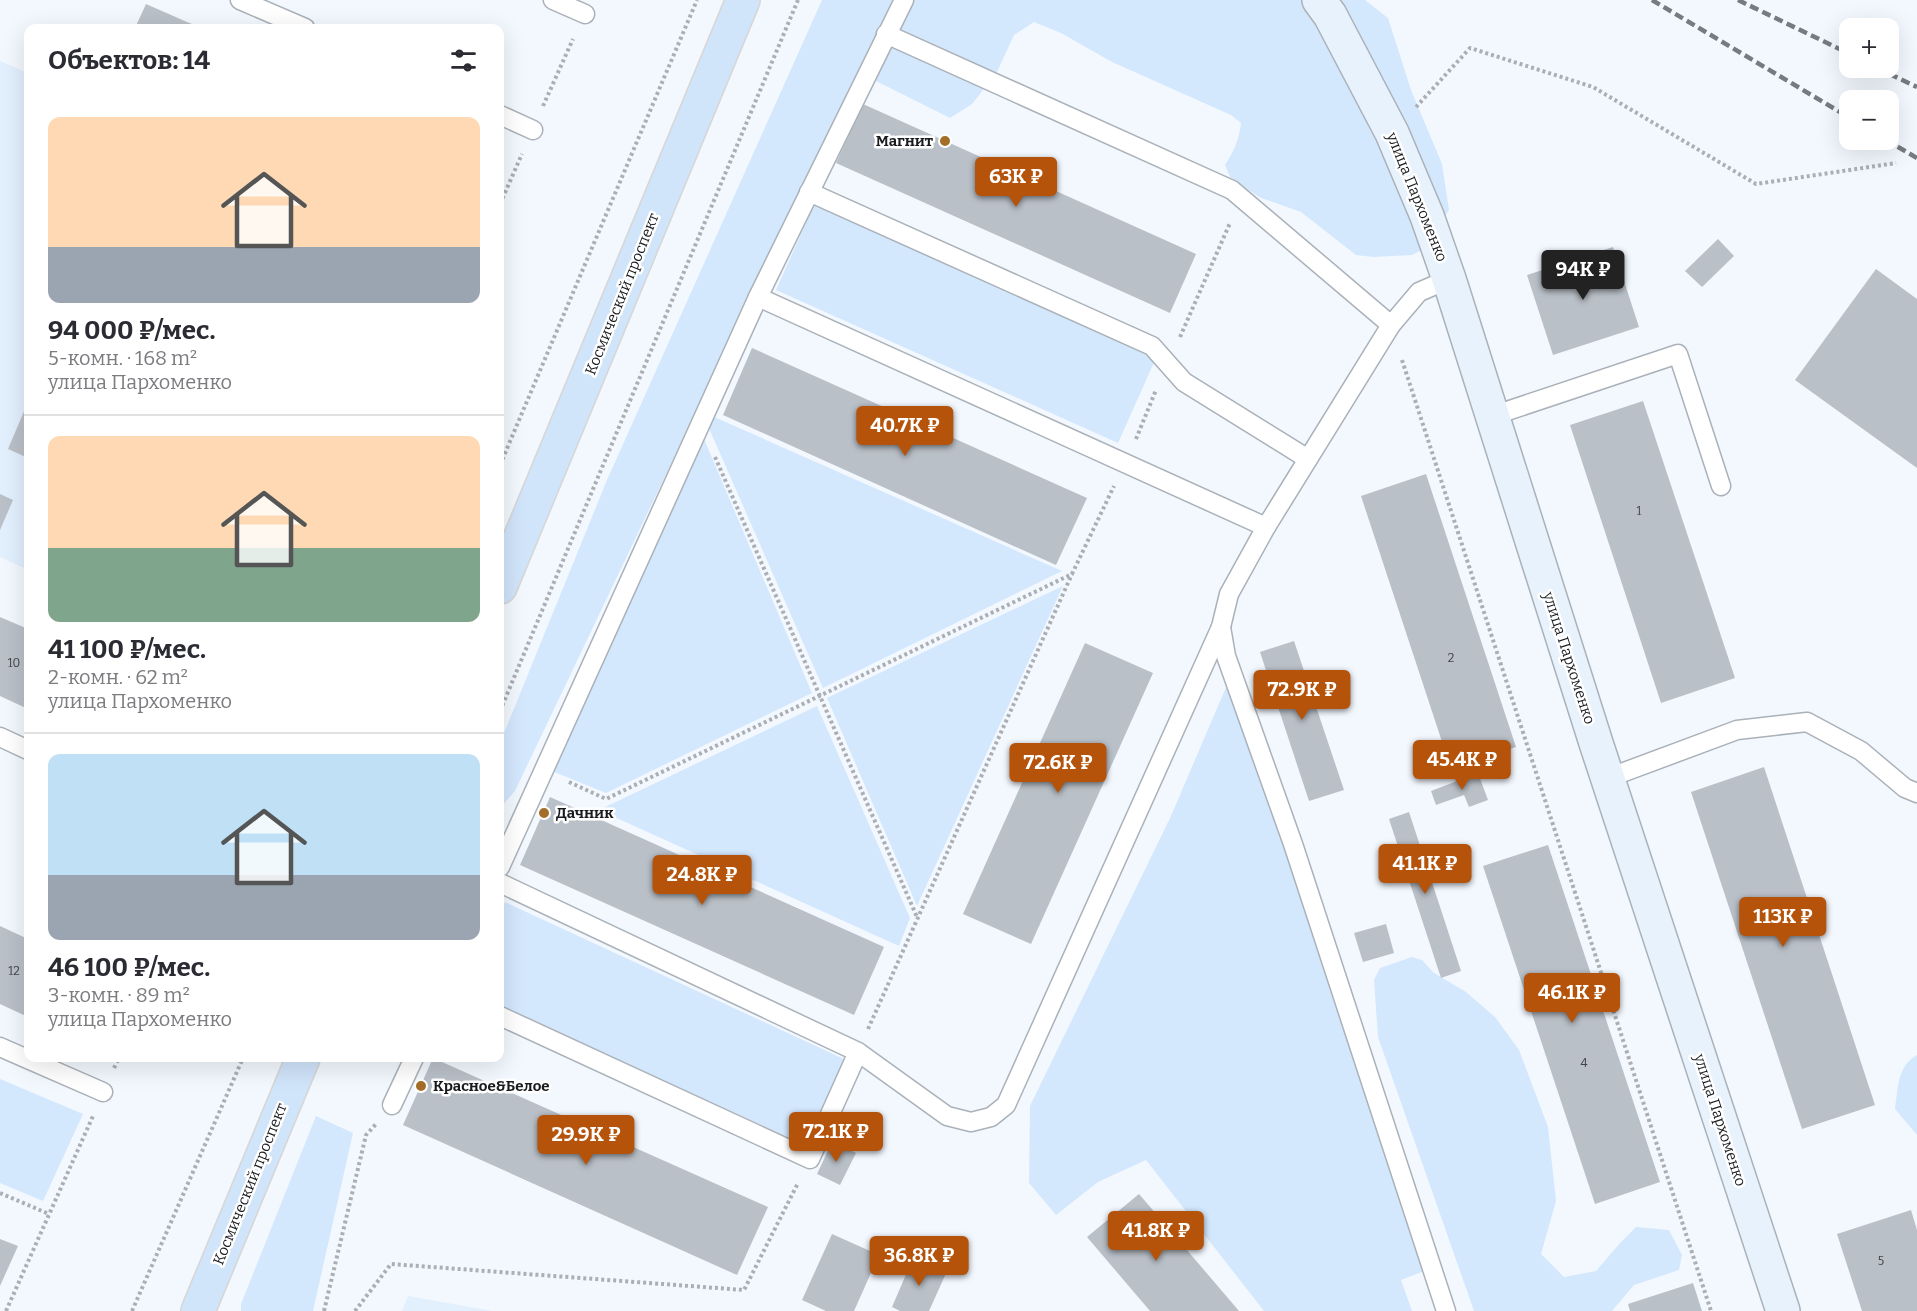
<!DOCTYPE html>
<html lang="ru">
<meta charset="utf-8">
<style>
body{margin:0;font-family:Bitter,serif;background:#f2f2f3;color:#2b2b33;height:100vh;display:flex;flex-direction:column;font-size:22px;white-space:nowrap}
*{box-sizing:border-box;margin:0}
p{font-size:20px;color:#7c7c81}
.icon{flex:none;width:33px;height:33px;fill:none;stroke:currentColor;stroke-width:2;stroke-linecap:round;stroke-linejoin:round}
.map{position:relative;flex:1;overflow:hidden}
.sheet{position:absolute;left:24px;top:24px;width:480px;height:1038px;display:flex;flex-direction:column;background:#fff;border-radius:12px;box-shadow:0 6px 24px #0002}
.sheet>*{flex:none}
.buttons{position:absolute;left:1839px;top:18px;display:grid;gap:12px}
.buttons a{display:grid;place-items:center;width:60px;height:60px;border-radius:12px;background:#fff;box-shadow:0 6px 24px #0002;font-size:30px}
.price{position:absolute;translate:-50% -51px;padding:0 14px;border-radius:6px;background:#b45309;color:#fff;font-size:20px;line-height:39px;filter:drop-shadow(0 2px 3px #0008)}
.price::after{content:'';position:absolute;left:50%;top:36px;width:18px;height:14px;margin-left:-9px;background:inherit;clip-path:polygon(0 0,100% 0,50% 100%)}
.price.current{background:#222;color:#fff}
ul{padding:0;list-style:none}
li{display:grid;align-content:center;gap:12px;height:318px;padding:0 24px}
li+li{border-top:2px solid #e1e1e2}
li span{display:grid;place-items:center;height:186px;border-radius:12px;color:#555}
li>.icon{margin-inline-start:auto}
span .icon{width:108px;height:108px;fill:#fffc;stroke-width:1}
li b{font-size:26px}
h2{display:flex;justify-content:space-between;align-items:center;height:72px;padding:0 24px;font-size:26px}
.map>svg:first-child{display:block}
.built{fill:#e2effc}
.green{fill:#d3e7fd}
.building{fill:#bac0c8}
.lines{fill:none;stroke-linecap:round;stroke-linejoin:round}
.lane-casing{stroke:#aab1b8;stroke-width:21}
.secondary-casing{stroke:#aab1b8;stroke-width:36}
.primary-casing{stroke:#d6d6d6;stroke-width:36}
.path{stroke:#abafb4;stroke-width:4;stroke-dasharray:3 3;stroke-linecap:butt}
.lane{stroke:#fff;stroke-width:18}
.secondary{stroke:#e8f2fc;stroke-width:33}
.primary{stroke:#d0e4fa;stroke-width:33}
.rail{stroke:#777a7f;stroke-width:4.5;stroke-dasharray:9 4.5;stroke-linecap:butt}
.poi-dot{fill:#a36e27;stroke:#fff;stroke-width:2}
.labels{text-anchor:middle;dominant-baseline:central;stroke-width:5;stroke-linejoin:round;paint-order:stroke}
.number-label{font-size:12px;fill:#414448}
.poi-label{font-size:15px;font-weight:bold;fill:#191b1e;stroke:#fff;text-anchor:start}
.street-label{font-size:15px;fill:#191b1e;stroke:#fff}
</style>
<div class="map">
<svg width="1917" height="1311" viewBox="0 0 1917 1311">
<rect width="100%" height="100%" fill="#f3f8ff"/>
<!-- built -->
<g class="built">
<polygon points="0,61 28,73 28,570 0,557"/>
<polygon points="408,1296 492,1311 402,1311"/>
</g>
<!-- green -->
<g class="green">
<path d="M822,0H1365L1388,18L1411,90L1442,164L1449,210L1422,250L1412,255L1373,257L1356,255L1301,212L1259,197L1230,177L1225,165C1234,151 1239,140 1241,123L1231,115L1112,62L1061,33L1034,22L1014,35L997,72L972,104L950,118L870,78L851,86L515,791L500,808V743L607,480Z"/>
<polygon points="814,205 1156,358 1118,443 776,290"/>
<polygon points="712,416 1062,571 823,688 708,426"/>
<polygon points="701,432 812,693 606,793 547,769"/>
<polygon points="1063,586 917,906 827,698"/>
<polygon points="1227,685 1298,887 1427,1270 1401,1280 1412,1311 1264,1311 1146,1160 1098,1182 1056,1215 1029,1183 1030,1106 1171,816"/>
<polygon points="817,706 910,918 899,946 599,810"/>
<polygon points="505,902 846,1060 807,1146 500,1005 500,914"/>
<polygon points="1412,957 1422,960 1434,973 1466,992 1495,1017 1519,1050 1548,1127 1556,1201 1541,1254 1564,1277 1596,1271 1621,1242 1636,1227 1669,1230 1682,1255 1679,1270 1634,1285 1612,1311 1474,1311 1378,1037 1374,980 1380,968"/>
<path d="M1917,1055V1135L1895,1109C1898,1089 1897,1066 1917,1055Z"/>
<polygon points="0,1079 83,1114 43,1201 0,1183"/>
<polygon points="316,1116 353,1133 313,1311 241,1311 241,1304"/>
</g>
<!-- building -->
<g class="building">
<polygon points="146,4 187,22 202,28 135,28"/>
<polygon points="863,104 1196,254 1170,313 836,163"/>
<polygon points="1718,239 1734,256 1702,287 1685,271"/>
<polygon points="1613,247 1639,327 1553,355 1527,275"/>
<polygon points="1876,269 1917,299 1917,468 1795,380"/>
<polygon points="752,348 1087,498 1056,565 723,415"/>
<polygon points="1643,401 1735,678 1661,703 1570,425"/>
<polygon points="28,402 28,458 8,449"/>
<polygon points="1426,474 1516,747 1451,769 1361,496"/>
<polygon points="0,494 13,500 0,530"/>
<polygon points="0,617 28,629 28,709 0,696"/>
<polygon points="1294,641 1344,790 1309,801 1260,652"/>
<polygon points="1085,643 1153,673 1031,944 963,914"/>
<polygon points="1764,767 1875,1105 1802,1129 1691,792"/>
<polygon points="1478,773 1488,800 1469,807 1464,795 1436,805 1431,791"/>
<polygon points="550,797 884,947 854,1015 520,865"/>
<polygon points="1409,812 1461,971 1441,978 1389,819"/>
<polygon points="1548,845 1660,1182 1595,1204 1483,866"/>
<polygon points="1386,924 1394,953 1363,962 1354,933"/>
<polygon points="0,926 28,939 28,1017 0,1004"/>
<polygon points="433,1058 768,1207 737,1275 403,1125"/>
<polygon points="832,1142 856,1153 840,1185 817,1174"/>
<polygon points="1139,1194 1169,1229 1239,1311 1150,1311 1087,1237"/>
<polygon points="1911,1210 1917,1230 1917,1311 1862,1311 1837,1234"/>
<polygon points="832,1234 879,1255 854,1311 826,1311 802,1300"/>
<polygon points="0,1239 18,1246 0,1286"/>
<polygon points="914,1256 947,1271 929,1311 900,1311 892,1307"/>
<polygon points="1693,1283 1702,1311 1630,1311 1628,1304"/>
</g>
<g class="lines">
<defs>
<g id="lane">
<polyline points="240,0 305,28"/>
<polyline points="553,0 585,14"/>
<polyline points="886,34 1232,190 1391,325"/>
<polyline points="500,115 533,130"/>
<polyline points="809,192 1152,346 1184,382 1308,459"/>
<polyline points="758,297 1266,527"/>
<polyline points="1492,416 1678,354 1721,486"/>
<polyline points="0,737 28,750"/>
<polyline points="1608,778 1737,730 1807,722 1861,751 1905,788 1917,793"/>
<polyline points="500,867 758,297 904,0"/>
<polyline points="500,883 858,1052 947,1116 971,1122 991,1117 1006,1105 1221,627"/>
<polyline points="500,1016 810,1159 858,1052"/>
<polyline points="0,1047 103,1092"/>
<polyline points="392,1105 414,1058"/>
<polyline points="1446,1311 1293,844 1226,656 1221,627 1229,594 1266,527 1391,325 1419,292 1449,279"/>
</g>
<polyline id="secondary" points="1319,0 1330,15 1392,133 1427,216 1449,279 1596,743 1783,1311"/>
<g id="primary">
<polyline points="500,587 743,0"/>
<polyline points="198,1311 303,1058"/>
</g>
</defs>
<!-- lane casing -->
<use href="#lane" class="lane-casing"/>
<!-- secondary casing -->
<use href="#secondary" class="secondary-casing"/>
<!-- primary casing -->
<use href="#primary" class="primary-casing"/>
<!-- path -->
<g class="path">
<polyline points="543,106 573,39"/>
<polyline points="1416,107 1470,48 1593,87 1756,184 1896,163"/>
<polyline points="500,204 522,154"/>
<polyline points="1180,337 1230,223"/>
<polyline points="1402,360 1711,1311"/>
<polyline points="1136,439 1156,390"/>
<polyline points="715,457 917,917"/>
<polyline points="500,465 697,0"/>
<polyline points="500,711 798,0"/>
<polyline points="569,782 606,799 1072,574 1114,486"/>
<polyline points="868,1029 1072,574"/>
<polyline points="114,1068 119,1058"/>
<polyline points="0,1193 49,1214"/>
<polyline points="6,1311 93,1116"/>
<polyline points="132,1311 243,1058"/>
<polyline points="324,1311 366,1135 376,1124"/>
<polyline points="355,1311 391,1264 744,1290 798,1183"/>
</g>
<!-- lane -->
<use href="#lane" class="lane"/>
<!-- secondary -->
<use href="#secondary" class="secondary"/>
<!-- primary -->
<use href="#primary" class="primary"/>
<!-- rail -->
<g class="rail">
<polyline points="1652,0 1850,118"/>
<polyline points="1738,0 1850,54"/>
<polyline points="1877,68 1917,87"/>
<polyline points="1886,140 1917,158"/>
</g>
</g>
<!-- markers -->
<g class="poi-dot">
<circle cx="945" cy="141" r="6"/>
<circle cx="544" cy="813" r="6"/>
<circle cx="421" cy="1086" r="6"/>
</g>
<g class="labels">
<!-- number labels -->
<g class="number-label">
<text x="1639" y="511">1</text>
<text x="1451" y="658">2</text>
<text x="14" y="663">10</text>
<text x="14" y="971">12</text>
<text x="1584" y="1063">4</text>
<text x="1881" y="1261">5</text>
</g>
<!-- poi labels -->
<g class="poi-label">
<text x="933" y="141" text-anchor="end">Магнит</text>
<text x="556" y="813">Дачник</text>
<text x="433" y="1086">Красное&amp;Белое</text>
</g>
<!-- street labels -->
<g class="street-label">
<text transform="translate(1417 197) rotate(68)">улица Пархоменко</text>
<text transform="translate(622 294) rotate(-68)">Космический проспект</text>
<text transform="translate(1569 658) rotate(72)">улица Пархоменко</text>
<text transform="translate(1720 1120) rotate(72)">улица Пархоменко</text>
<text transform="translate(250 1184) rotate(-68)">Космический проспект</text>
</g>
</g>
</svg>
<div class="buttons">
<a>+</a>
<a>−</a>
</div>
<b class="price" style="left:1016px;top:208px">63K ₽</b>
<b class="price current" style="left:1583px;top:301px">94K ₽</b>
<b class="price" style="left:905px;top:457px">40.7K ₽</b>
<b class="price" style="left:1302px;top:721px">72.9K ₽</b>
<b class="price" style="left:1462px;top:791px">45.4K ₽</b>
<b class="price" style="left:1058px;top:794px">72.6K ₽</b>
<b class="price" style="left:1425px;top:895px">41.1K ₽</b>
<b class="price" style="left:702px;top:906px">24.8K ₽</b>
<b class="price" style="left:1783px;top:948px">113K ₽</b>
<b class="price" style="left:1572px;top:1024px">46.1K ₽</b>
<b class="price" style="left:836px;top:1163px">72.1K ₽</b>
<b class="price" style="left:586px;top:1166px">29.9K ₽</b>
<b class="price" style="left:1156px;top:1262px">41.8K ₽</b>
<b class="price" style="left:919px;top:1287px">36.8K ₽</b>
<section class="sheet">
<h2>Объектов: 14<svg class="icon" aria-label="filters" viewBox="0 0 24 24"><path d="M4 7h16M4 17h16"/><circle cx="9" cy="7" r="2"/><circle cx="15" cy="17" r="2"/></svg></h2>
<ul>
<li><span style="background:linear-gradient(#ffd9b3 70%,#9aa5b1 0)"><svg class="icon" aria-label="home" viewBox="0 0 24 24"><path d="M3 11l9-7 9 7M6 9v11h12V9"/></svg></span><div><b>94 000 ₽/мес.</b><p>5-комн. · 168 m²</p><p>улица Пархоменко</p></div></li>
<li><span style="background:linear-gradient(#ffd9b3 60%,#7fa58c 0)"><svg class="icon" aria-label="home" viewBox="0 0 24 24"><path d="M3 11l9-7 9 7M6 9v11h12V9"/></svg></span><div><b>41 100 ₽/мес.</b><p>2-комн. · 62 m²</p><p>улица Пархоменко</p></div></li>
<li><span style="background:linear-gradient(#bfe0f5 65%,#9aa5b1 0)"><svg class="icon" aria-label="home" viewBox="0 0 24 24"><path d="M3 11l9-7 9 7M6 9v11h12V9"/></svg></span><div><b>46 100 ₽/мес.</b><p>3-комн. · 89 m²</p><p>улица Пархоменко</p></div></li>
</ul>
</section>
</div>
